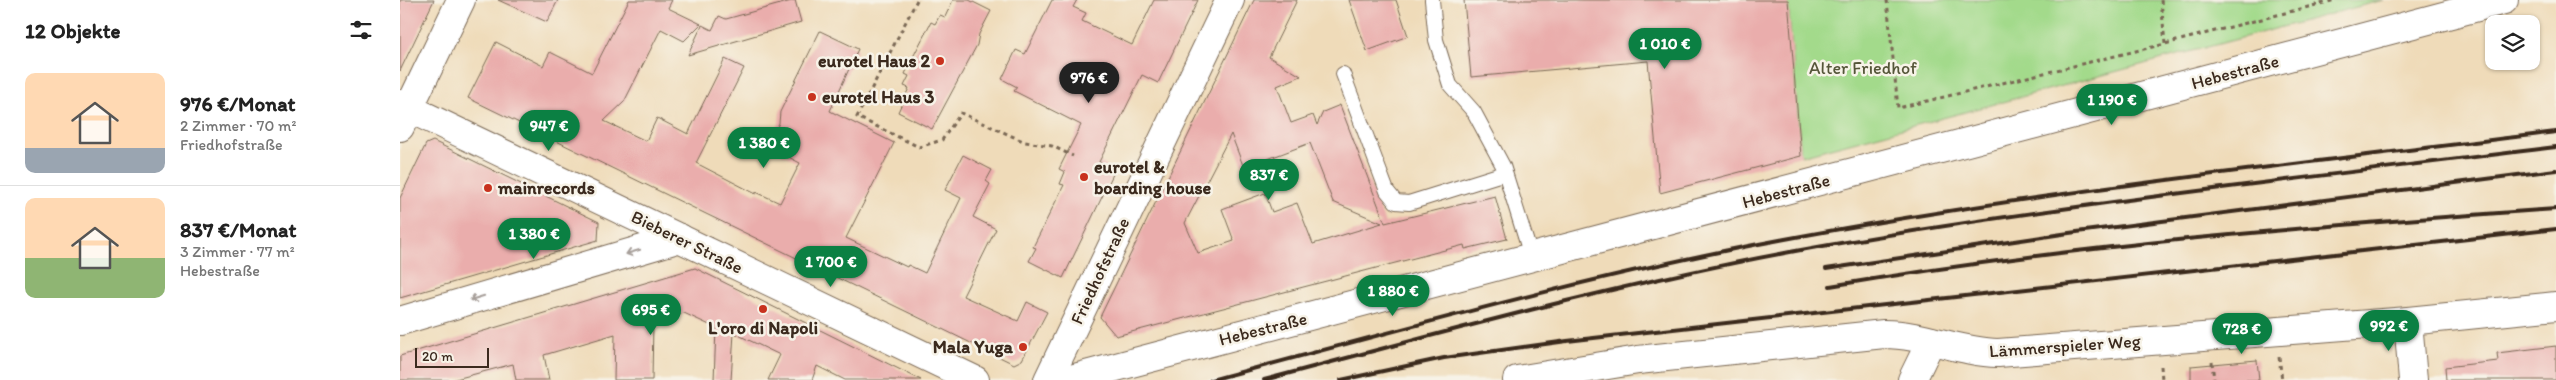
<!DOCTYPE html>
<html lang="de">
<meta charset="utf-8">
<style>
body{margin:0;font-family:Itim,sans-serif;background:#f2f2f2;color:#222;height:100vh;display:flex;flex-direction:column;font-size:19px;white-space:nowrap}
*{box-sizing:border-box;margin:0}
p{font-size:16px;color:#767676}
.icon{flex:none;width:28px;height:28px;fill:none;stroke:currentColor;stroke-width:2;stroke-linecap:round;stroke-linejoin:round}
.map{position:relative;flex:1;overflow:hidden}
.panel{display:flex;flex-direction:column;background:#fff;width:400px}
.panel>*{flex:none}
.tools{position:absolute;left:2085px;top:15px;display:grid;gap:10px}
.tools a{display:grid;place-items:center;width:55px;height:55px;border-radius:10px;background:#fff;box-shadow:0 1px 4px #0004;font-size:25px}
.scale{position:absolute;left:15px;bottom:12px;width:74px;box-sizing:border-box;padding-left:5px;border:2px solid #3b2a1e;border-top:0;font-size:14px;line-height:18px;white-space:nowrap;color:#3b2a1e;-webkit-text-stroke:4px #f7f3e8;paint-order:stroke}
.price{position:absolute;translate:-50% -42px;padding:0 11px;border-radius:18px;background:#0b8043;color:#fff;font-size:16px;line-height:32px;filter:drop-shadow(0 1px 2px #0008)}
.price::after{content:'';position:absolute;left:50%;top:30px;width:15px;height:11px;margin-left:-8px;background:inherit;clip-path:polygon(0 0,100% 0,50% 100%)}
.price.active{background:#222;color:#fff}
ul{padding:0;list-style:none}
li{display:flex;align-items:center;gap:15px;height:125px;padding:0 25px}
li+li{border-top:1px solid #e0e0e0}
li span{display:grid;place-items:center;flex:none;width:140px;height:100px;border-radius:10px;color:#555}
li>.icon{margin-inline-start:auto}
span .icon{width:60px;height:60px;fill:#fffc;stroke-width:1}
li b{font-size:21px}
h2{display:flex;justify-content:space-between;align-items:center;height:60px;padding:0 25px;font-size:21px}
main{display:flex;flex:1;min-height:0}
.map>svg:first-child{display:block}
.green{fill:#a3da8b;stroke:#6f8254}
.building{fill:#eaadac;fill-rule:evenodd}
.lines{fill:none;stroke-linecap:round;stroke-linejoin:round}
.service-casing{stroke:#7a6854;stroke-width:16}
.minor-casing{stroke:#7a6854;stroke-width:30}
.tertiary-casing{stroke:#7a6854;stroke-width:30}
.path{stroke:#7a6854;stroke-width:3;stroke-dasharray:4 4;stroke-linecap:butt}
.service{stroke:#fff;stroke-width:14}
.minor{stroke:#fff;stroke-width:28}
.tertiary{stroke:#fff;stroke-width:28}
.rail{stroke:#3b2a1e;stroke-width:4}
.oneway{stroke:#a79f9a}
.poi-dot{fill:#c8321e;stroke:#f7f3e8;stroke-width:2}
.labels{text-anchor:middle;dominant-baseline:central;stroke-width:5;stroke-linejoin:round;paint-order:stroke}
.poi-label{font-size:18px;font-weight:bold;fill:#3b2a1e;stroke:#f7f3e8;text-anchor:start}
.park-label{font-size:18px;fill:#555639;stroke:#f7f3e8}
.street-label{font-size:18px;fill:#3b2a1e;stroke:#f7f3e8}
</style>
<main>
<section class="panel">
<h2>12 Objekte<svg class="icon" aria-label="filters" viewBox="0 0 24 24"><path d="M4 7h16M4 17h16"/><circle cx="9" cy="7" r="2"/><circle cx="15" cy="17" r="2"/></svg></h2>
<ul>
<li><span style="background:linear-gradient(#ffd9b3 75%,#9aa5b1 0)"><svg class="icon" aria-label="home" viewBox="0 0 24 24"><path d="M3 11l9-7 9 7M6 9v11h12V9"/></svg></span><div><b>976 €/Monat</b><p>2 Zimmer · 70 m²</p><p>Friedhofstraße</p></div></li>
<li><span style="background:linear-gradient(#ffd9b3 60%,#8fb573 0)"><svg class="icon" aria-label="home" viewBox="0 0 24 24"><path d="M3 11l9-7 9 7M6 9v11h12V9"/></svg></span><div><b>837 €/Monat</b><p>3 Zimmer · 77 m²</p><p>Hebestraße</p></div></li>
</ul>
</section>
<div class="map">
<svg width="2156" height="380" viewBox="0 0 2156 380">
<rect width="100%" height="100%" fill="#f7f3e8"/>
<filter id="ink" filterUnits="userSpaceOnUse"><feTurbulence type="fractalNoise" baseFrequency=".02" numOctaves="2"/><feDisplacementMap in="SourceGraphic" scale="10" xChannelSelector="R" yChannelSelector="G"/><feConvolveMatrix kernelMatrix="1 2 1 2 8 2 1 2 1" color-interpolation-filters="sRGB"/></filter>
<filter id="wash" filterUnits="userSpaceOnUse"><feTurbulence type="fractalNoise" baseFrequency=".0096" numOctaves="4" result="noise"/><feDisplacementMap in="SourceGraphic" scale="20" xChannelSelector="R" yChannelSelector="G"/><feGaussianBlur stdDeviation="1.12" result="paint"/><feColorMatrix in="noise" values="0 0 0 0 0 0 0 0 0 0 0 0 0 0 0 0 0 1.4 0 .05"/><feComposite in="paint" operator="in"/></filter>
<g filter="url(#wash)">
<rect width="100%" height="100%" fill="#efdbb9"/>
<!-- green -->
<polygon class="green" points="1388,0 1983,0 1401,156"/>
<g id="blocks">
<!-- building -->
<g class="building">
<polygon points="0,0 34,0 0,71"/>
<polygon points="98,0 158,0 147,22"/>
<polygon points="229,0 272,0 268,8 301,24 284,41 261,29 224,102 204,121 246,141 257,118 288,134 325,59 344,68 296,163 356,194 356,192 380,203 400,163 367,146 379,123 380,112 420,31 458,49 430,111 494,143 446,238 507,267 508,265 525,273 561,198 545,190 563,155 592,170 586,181 590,184 573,217 596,229 563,296 618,321 627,302 647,312 622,360 614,364 68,98 96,42 143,66 150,52 192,73"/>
<polygon points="395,0 401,22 288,55 302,25 312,30 319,16 326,19"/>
<polygon points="553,0 569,0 591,11 579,34 577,45 532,129 498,112 509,88 504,86 509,76 505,74 513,57 531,22 535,24 540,15 545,17"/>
<polygon points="652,0 677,0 673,7 686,13 682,21 732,45 754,0 798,0 758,83 742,75 699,162 715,170 663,278 629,261 636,248 633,247 664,185 660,184 665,172 659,169 681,125 614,91 617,87 602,79 616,50 625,54"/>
<path d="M854,0H897L869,57L901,76L877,86L891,123L913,115L917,125L923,112L940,105L985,223L1095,196L1107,239L1065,249L1064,245L716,336L700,317ZM831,134L844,168L910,143L933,202L982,223L913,244L897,203L872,212L865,193L822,209L834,241L798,253L785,223Z"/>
<polygon points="949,0 996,0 1008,36 967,51"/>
<polygon points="1064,0 1388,0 1401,156 1260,193 1248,61 1071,77"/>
<polygon points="33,141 199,222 198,240 0,298 0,198 26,144"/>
<polygon points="295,268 521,380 445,380 417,366 412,380 368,380 380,355 334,333 331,380 314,380 316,328 284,313 253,322 252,380 214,380 215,334 144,355 149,380 116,380 113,364 52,380 0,380 0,356"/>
<polygon points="2156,346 2156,380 2046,380 2045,367 2098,361 2097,353"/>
<polygon points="1857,360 1859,380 1791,380 1791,366"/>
</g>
</g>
</g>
<g filter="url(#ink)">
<use href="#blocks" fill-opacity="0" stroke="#7a6854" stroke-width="1"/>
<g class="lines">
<defs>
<g id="service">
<polyline points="1032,0 1036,40 1050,85 1074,112 1103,166 1132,259"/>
<polyline points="943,74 987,191 996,202 1009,203 1105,173"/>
</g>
<g id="minor">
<polyline points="0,127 61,0"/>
<polyline points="0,321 280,238"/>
<polyline points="2008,321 2013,380"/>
<polyline points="648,380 830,0"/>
<polyline points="667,380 2104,0"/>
<path d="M1117,380L1238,360L1484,334C1523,334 1559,352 1598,353L2008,321L2156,306"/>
<polyline points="1512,380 1531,341"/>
</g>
<polyline id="tertiary" points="0,104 575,380"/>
</defs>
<!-- service casing -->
<use href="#service" class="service-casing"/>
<!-- minor casing -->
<use href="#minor" class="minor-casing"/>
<!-- tertiary casing -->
<use href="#tertiary" class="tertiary-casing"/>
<!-- path -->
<g class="path">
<polyline points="517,0 457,117 519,147 542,140 561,113 625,142 652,146 673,156"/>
<polyline points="1487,0 1498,108 1765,44 1935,0"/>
<polyline points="1761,0 1765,44"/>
<polyline points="1879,357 1882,380"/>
<polyline points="1812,362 1814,380"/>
<polyline points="1761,366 1762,380"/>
</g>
<!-- service -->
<use href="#service" class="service"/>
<!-- minor -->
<use href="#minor" class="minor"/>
<!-- tertiary -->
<use href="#tertiary" class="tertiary"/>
<!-- rail -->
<g class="rail">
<polyline points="1426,269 1669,233 2156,170"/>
<path d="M1430,286C1671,245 1913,226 2156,209"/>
<path d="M811,380C1001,330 1191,275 1385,239C1640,191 1899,164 2156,132"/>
<path d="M864,380C1038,334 1213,285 1390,252C1644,206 1900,179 2156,147"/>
<polyline points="941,380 1044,358 1167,341 2156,229"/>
</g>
</g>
<!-- one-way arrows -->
<defs><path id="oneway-shaft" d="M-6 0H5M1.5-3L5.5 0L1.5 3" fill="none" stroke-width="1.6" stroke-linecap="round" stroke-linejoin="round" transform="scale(1.25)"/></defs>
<g class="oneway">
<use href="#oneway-shaft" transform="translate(233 252) rotate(163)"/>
<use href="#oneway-shaft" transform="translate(77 298) rotate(163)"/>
</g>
</g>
<!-- markers -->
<g class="poi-dot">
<circle cx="540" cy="61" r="5"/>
<circle cx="412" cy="97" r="5"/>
<circle cx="684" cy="177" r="5"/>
<circle cx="88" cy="188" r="5"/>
<circle cx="363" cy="309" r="5"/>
<circle cx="623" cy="347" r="5"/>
</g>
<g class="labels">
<!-- poi labels -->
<g class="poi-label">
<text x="530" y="61" text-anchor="end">eurotel Haus 2</text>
<text x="422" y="97">eurotel Haus 3</text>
<text x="694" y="167">eurotel &amp;<tspan x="694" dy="21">boarding house</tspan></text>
<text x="98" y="188">mainrecords</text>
<text x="363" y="328" text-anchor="middle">L'oro di Napoli</text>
<text x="613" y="347" text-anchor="end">Mala Yuga</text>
</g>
<!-- park labels -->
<g class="park-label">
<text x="1463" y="68">Alter Friedhof</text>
</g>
<!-- street labels -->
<g class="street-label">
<text transform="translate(1835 72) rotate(-15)">Hebestraße</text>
<text transform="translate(1386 191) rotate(-15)">Hebestraße</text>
<text transform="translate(287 242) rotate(26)">Bieberer Straße</text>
<text transform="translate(700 271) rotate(-65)">Friedhofstraße</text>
<text transform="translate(863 329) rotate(-14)">Hebestraße</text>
<text transform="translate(1665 346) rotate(-4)">Lämmerspieler Weg</text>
</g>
</g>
</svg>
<div class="tools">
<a><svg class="icon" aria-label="layers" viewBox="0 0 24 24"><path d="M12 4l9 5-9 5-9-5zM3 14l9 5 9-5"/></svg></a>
</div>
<div class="scale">20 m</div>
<b class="price" style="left:1265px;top:70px">1 010 €</b>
<b class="price active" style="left:689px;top:104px">976 €</b>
<b class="price" style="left:1712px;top:126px">1 190 €</b>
<b class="price" style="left:149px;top:152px">947 €</b>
<b class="price" style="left:364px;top:169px">1 380 €</b>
<b class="price" style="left:869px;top:201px">837 €</b>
<b class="price" style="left:134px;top:260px">1 380 €</b>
<b class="price" style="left:431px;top:288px">1 700 €</b>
<b class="price" style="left:993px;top:317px">1 880 €</b>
<b class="price" style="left:251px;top:336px">695 €</b>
<b class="price" style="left:1989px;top:352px">992 €</b>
<b class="price" style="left:1842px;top:355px">728 €</b>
</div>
</main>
